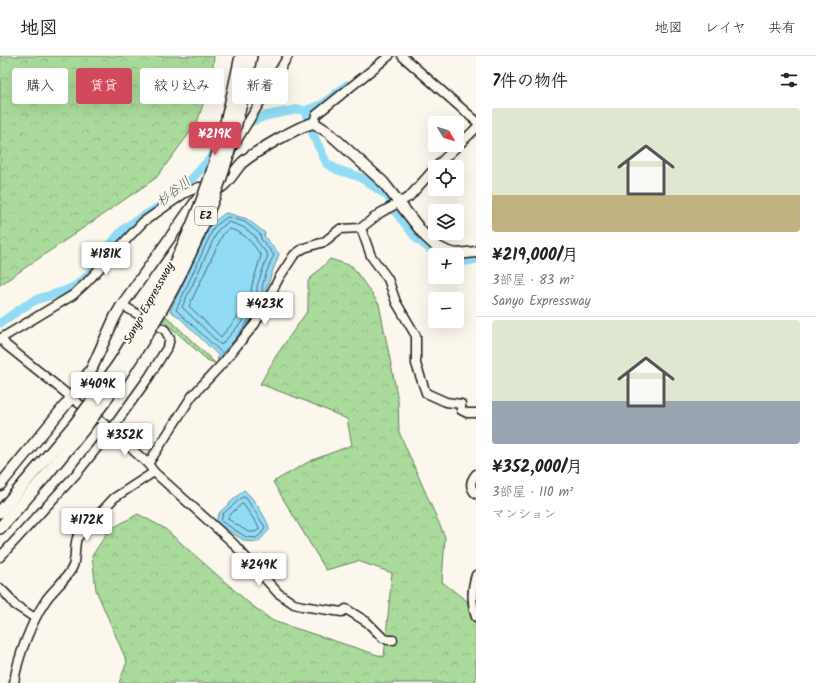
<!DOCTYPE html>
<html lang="ja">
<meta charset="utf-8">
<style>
body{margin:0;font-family:Kalam,"Klee One",sans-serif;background:#f2f2f2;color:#222;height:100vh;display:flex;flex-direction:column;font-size:15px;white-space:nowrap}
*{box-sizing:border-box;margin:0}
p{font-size:13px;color:#767676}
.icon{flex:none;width:22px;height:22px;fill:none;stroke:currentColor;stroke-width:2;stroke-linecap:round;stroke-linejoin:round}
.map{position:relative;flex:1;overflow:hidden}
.drawer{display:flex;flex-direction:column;background:#fff;width:340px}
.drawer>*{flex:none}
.banner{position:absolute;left:12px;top:12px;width:380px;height:36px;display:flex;gap:8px}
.needle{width:26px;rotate:128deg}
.controls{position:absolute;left:428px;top:60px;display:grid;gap:8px}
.controls a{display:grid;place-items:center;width:36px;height:36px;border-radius:4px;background:#fff;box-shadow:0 4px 16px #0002;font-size:20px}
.price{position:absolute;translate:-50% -34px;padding:0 9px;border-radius:4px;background:#fff;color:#222;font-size:13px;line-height:26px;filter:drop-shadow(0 1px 2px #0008)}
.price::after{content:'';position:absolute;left:50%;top:24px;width:12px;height:9px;margin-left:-6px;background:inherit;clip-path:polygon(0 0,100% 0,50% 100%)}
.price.selected{background:#d1495b;color:#fff}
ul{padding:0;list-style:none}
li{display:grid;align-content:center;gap:8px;height:212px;padding:0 16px}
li+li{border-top:1px solid #e0e0e0}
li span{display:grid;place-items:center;height:124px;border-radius:4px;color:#555}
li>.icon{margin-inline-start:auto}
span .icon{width:72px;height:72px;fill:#fffc;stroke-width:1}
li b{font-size:17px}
h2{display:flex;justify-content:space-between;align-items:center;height:48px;padding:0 16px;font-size:17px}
.chip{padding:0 14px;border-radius:4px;background:#fff;box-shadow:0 4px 16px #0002;font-size:14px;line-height:36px}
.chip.selected{background:#d1495b;color:#fff}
header{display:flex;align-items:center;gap:24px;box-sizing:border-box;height:56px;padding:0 20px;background:#fff;border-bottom:1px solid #e0e0e0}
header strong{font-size:19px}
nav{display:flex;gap:22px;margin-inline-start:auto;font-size:14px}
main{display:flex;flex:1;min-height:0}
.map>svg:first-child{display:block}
.grass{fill:url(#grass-dots);stroke:#637c5c}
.forest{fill:url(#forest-crowns);stroke:#637c5c}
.water{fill:#92dbf4;stroke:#638f9e}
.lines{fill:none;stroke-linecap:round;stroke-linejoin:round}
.shore{stroke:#4b6872;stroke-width:1}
.river{stroke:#92dbf4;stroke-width:9}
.minor-casing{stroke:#1c1c1c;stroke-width:11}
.major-casing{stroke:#1c1c1c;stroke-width:13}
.highway-casing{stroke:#1c1c1c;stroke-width:14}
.minor{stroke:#fbf7ec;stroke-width:8}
.major{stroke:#fbf7ec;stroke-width:10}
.highway{stroke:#fbf7ec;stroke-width:11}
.highway-bridge-casing{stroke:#1c1c1c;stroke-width:14;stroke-linecap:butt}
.highway-bridge{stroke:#fbf7ec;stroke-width:11}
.labels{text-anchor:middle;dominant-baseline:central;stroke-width:4;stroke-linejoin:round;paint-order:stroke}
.shield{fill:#fbf7ec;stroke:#5f5e5a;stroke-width:1}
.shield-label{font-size:11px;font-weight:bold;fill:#1c1c1c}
.street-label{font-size:12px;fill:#1c1c1c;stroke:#fbf7ec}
.water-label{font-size:13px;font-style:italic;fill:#3f555d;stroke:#fbf7ec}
</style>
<header>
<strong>地図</strong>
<nav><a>地図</a><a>レイヤ</a><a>共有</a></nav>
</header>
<main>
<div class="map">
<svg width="476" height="627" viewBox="0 0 476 627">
<defs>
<pattern id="grass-dots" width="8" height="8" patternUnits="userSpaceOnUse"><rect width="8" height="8" fill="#aadb9c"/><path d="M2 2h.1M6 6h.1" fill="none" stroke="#92bb86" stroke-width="1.8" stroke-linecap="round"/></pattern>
<pattern id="forest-crowns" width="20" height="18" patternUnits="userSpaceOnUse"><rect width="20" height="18" fill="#aadb9c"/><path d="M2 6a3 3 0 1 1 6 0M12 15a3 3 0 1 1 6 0" fill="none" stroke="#92bb86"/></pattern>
</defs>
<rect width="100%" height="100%" fill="#fbf7ec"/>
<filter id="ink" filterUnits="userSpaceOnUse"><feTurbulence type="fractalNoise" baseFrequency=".025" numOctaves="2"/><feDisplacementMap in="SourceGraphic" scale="8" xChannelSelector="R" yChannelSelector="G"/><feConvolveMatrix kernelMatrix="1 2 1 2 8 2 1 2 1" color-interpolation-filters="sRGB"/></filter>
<g filter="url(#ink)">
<!-- grass -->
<polygon class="grass" points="165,259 215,307 207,304 163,264"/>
<!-- forest -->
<g class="forest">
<polygon points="0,0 214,0 212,20 197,67 156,122 0,229"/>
<polygon points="330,203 352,210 379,248 398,344 399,376 445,481 442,526 476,552 476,627 119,627 127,606 96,534 92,500 109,474 138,458 164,472 250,548 273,565 384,601 392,517 358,505 326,514 273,426 310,405 352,389 347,363 308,346 260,328 276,300 308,254 308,225"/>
</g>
<!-- water -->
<g class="water">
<polygon points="227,157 247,163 265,177 264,180 279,198 266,233 266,240 248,272 225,301 219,304 217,303 219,300 178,260 170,255 211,168 224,158"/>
<path d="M244,434C251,439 270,466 269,474L258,486L245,485L218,468L216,464L220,456Z"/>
</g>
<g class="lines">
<!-- shore -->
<g class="shore">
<path d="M228,161L245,166L260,178L261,183L274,199C269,208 265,220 262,231C262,234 263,237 262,240C258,253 232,290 222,297L176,254L214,171Z"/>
<polygon points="229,166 243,171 255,180 257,185 268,199 257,230 257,239 251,250 241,267 221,289 182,251 218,174"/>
<path d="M229,173C243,175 254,188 261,200L252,229L251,237L246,248L236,263L221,281L189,250L223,178Z"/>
<polygon points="243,441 246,442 265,471 262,477 256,482 246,481 221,465 223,458"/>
<polygon points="242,448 244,449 259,471 259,473 255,476 248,476 228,463 228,461"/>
</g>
<!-- river -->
<g class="river">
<polyline points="305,55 315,83 327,108 338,114 360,121 388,140 395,155 417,183 438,199"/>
<polyline points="305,55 323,48 347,29"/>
<polyline points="243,69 265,60 299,53 305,55"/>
<polyline points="457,206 467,205 476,203"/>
<path d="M0,267C13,259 24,249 38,243C51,238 66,237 78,228C98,214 106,189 124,173C135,164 149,158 160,150C182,135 201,114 218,93"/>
</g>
<defs>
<g id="minor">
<polyline points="402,0 476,65"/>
<polyline points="314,67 316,59 389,0"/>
<polyline points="233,91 288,0"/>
<path d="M436,111C449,97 463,86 476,72"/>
<polyline points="361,172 371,200 388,223 396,246 416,280 416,308 426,337 446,346 461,348 461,354 467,357 476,357"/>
<polyline points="1,282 6,289 107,370 148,408 154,416 232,486 278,537 294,548 302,550 342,556 346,553 367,566 383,582 388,584 393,584"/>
<polyline points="0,283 73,239 86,227 143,166 185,137 199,131 206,132 209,128"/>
<polyline points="148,408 192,340 222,308 255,268 279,222 294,199 304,192 324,186 340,173 361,172 380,157 409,141 435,112"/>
<path d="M476,418C470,425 469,431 476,438"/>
<polyline points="0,501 77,417 111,374 149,321 168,290 170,283 165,274 122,249"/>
<path d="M476,519C471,534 471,546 476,561"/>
<polyline points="0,532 8,540 15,549 35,562"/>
<path d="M14,627C17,602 32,565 46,544C53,534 69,521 73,510C76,501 74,491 77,482L114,442L154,416"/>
</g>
<g id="major">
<path d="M215,134C228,130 234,114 243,106C255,96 300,69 314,67L328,76L383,126L425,180L436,190L448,196L457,198L476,196"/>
<polyline points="0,429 72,341 81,328 92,312 115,261 122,249 202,137"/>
</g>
<g id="highway">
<polyline points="233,37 241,0"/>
<polyline points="243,40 251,0"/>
<polyline points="96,340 120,305 142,269"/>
<polyline points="104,346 150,273"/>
<polyline points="0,456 75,368"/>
<polyline points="0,472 43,423 83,374"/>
</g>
</defs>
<!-- minor casing -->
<use href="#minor" class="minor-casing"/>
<!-- major casing -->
<use href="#major" class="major-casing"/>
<!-- highway casing -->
<use href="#highway" class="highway-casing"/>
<!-- minor -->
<use href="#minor" class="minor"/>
<!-- major -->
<use href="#major" class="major"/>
<!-- highway -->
<use href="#highway" class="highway"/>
<defs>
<g id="highway-bridge">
<path d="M142,269C168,224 191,177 208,128C218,99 226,68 233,37"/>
<path d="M150,273C177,228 200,180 218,130C229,101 235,70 243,40"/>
<polyline points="75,368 96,340"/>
<polyline points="83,374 104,346"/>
</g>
</defs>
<!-- highway-bridge casing -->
<use href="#highway-bridge" class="highway-bridge-casing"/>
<!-- highway-bridge -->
<use href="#highway-bridge" class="highway-bridge"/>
</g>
</g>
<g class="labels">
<!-- shield labels -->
<rect class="shield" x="195" y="151" width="22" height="18" rx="3"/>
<g class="shield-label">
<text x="206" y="160">E2</text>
</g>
<!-- street labels -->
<g class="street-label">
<text transform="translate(149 247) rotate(-61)">Sanyo Expressway</text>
</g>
<!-- water labels -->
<g class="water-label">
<text transform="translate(174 136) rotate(-39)">杉谷川</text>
</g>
</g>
</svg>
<div class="controls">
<a><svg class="needle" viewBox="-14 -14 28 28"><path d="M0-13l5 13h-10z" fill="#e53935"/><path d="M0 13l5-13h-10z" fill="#767676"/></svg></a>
<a><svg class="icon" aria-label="locate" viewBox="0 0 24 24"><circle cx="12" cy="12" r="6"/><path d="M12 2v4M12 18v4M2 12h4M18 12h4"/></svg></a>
<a><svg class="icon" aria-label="layers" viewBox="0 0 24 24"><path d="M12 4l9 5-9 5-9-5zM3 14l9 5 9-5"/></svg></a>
<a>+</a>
<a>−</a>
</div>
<b class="price selected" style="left:215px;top:100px">¥219K</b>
<b class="price" style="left:106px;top:220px">¥181K</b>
<b class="price" style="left:265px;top:270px">¥423K</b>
<b class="price" style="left:98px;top:350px">¥409K</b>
<b class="price" style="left:125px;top:401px">¥352K</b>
<b class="price" style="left:87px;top:486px">¥172K</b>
<b class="price" style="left:259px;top:531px">¥249K</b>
<div class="banner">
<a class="chip">購入</a>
<a class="chip selected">賃貸</a>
<a class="chip">絞り込み</a>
<a class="chip">新着</a>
</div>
</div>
<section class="drawer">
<h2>7件の物件<svg class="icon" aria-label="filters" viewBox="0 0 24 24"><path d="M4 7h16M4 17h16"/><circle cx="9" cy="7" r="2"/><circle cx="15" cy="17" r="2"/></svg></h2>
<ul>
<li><span style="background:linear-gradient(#dfe7d0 70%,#c2b280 0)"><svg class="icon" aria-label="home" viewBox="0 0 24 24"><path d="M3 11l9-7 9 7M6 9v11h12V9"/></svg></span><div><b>¥219,000/月</b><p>3部屋 · 83 m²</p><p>Sanyo Expressway</p></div></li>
<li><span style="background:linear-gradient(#dfe7d0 65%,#9aa5b1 0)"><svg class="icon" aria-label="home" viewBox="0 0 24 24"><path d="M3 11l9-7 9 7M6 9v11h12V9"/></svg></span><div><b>¥352,000/月</b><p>3部屋 · 110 m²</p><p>マンション</p></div></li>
</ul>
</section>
</main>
